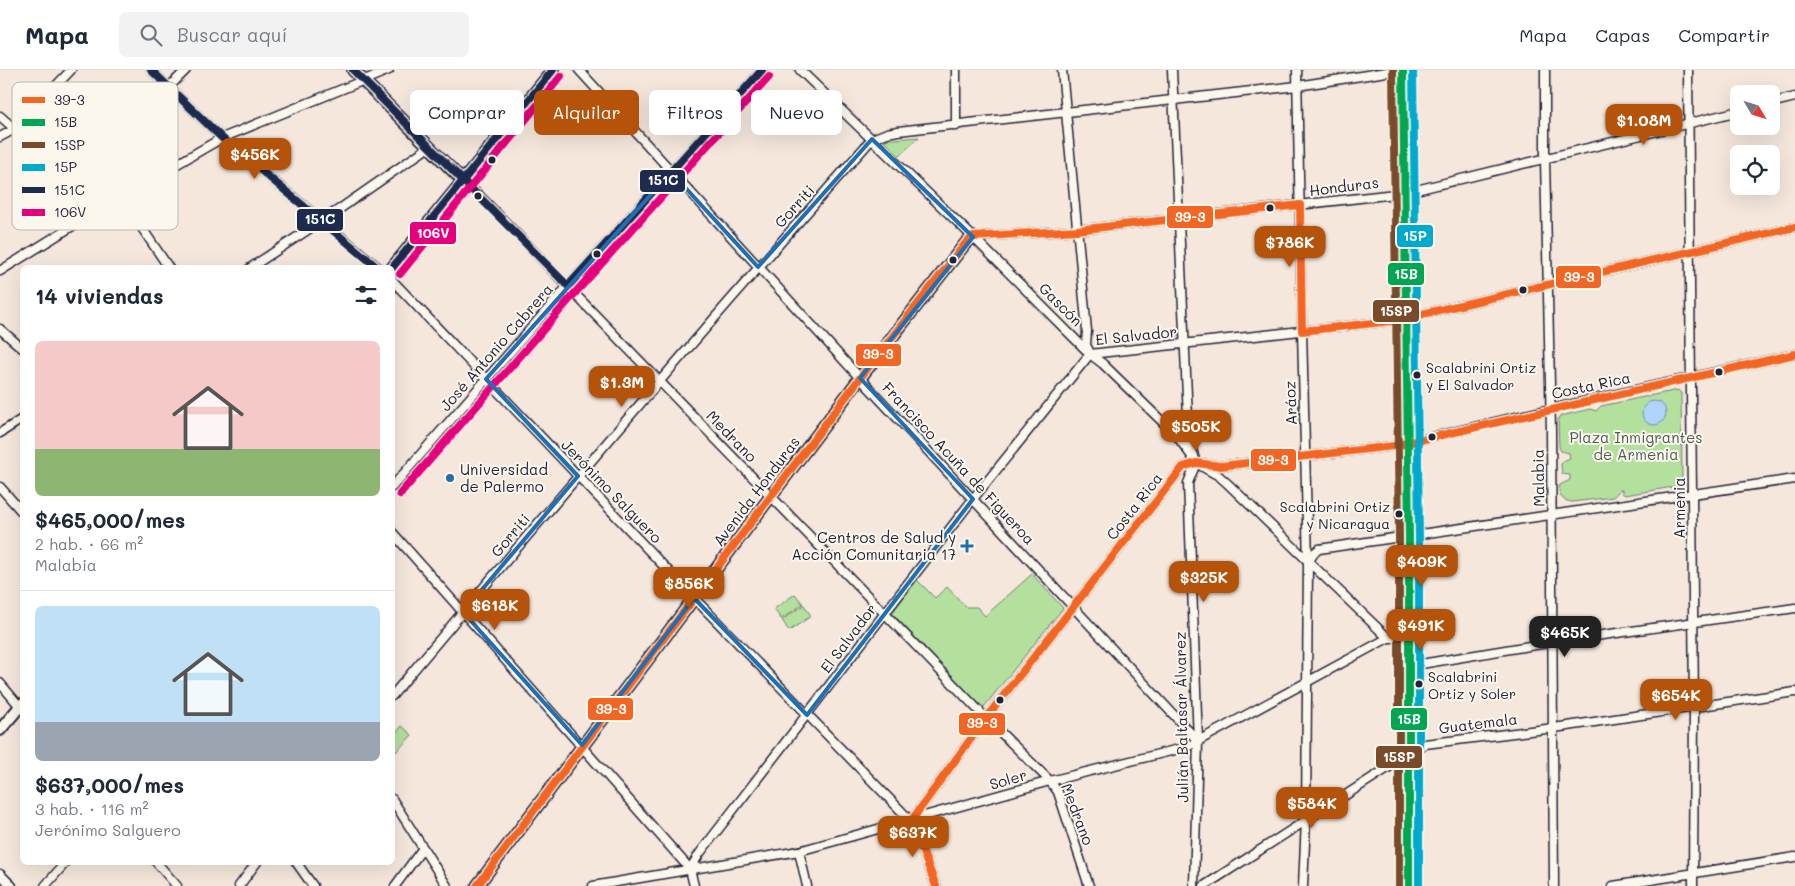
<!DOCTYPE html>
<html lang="es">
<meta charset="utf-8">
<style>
body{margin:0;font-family:Mali,sans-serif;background:#f2f2f3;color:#1f2937;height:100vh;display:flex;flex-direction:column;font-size:19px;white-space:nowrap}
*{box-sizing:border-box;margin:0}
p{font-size:16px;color:#747a83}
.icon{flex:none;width:28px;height:28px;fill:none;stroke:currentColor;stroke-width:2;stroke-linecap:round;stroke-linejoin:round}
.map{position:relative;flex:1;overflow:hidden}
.details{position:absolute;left:20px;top:195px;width:375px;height:600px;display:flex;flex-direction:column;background:#fff;border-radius:8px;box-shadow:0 5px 20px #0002}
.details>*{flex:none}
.hud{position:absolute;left:410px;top:20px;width:475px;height:45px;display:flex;gap:10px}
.needle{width:32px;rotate:128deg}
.controls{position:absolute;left:1730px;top:15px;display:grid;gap:10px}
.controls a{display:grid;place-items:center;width:50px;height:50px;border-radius:8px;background:#fff;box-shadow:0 5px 20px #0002;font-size:25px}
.price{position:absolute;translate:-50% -42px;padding:0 11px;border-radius:10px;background:#b45309;color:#fff;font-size:16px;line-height:32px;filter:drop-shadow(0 1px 2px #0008)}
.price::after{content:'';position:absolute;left:50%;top:30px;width:15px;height:11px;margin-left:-8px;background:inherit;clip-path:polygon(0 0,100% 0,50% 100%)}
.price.active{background:#222;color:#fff}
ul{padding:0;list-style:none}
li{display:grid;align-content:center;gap:10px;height:265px;padding:0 15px}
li+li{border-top:1px solid #e0e1e3}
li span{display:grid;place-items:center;height:155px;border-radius:8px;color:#555}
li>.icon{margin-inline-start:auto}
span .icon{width:90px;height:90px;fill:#fffc;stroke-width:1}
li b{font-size:21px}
h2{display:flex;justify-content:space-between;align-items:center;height:60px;padding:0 15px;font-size:21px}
.tag{padding:0 18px;border-radius:8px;background:#fff;box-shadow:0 5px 20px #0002;font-size:18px;line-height:45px}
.tag.active{background:#b45309;color:#fff}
header{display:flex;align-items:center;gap:30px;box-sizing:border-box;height:70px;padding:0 25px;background:#fff;border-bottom:1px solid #e0e1e3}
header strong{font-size:24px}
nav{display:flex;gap:28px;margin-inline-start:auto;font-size:18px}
.search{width:350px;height:45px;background:#f2f2f3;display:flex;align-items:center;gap:12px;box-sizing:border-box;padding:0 18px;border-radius:8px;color:#747a83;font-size:19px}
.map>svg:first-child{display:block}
.green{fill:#b4e09e;stroke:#6b816c}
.water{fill:#afd4f9;stroke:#778dad}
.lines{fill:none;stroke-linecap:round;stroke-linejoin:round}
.minor-casing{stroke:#22223b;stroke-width:11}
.major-casing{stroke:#22223b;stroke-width:14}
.minor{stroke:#fbf7ec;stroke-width:8}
.major{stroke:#fbf7ec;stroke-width:10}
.bus-1-casing{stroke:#fbf7ec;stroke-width:11}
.bus-2-casing{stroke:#fbf7ec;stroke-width:11}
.bus-3-casing{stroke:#fbf7ec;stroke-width:11}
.bus-4-casing{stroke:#fbf7ec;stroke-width:11}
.bus-5-casing{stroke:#fbf7ec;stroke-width:11}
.bus-6-casing{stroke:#fbf7ec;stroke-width:11}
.bus-1{stroke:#f26522;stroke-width:8}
.bus-2{stroke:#00a651;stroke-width:8}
.bus-3{stroke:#7a4b2a;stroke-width:8}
.bus-4{stroke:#00a9ce;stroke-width:8}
.bus-5{stroke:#1d2b4f;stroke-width:8}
.bus-6{stroke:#e5007d;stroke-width:8}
.marked{fill:none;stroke:#1f6fb2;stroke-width:4;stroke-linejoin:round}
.bus-dot{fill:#22223b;stroke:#fbf7ec;stroke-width:2}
.poi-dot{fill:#1f6fb2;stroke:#fbf7ec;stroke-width:2}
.labels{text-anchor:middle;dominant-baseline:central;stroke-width:4;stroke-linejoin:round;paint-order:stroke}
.bus-label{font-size:14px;fill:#22223b;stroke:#fbf7ec;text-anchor:start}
.street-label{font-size:15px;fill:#22223b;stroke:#fbf7ec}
.park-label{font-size:15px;fill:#4e5b59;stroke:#fbf7ec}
.poi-label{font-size:15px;fill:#22223b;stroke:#fbf7ec;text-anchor:start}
.key{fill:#fbf7ec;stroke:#bab7b7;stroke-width:1}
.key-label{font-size:14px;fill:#22223b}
.line-badge{stroke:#fbf7ec;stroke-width:2}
.badge-label{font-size:14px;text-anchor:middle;font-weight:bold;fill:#fff}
</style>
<header>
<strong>Mapa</strong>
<div class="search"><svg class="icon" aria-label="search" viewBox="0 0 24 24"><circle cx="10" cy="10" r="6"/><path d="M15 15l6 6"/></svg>Buscar aquí</div>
<nav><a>Mapa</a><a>Capas</a><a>Compartir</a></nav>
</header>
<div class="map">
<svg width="1795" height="816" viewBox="0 0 1795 816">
<rect width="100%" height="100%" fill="#f5e7dc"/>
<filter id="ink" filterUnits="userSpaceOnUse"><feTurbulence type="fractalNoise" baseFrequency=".02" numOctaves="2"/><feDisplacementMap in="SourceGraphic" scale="10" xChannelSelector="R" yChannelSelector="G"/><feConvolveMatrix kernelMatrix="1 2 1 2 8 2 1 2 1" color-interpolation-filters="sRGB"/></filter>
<g filter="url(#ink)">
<!-- green -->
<g class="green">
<polygon points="919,67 899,86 884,70"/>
<path d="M1678,320L1681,323L1682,412L1679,416L1625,425L1622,423V420H1620L1613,427L1572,432C1562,431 1557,425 1560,415L1570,410V405L1562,404L1561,394L1565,390L1570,388L1569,383L1561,381L1559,377L1558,348L1561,346L1590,339L1596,341L1601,336Z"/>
<polygon points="1032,504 1063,538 983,638 892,543 917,510 935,528 947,517 966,537 977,537 985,546"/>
<polygon points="795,524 803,534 781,549 774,539"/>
<polygon points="804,535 811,546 789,561 782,550"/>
<polygon points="402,656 412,665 393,685 393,666"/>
</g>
<!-- water -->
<circle class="water" cx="1654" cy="343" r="12"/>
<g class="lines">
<defs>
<g id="minor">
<polyline points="151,0 222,68 379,198"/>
<polyline points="579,0 860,308 1198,671"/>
<polyline points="800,0 973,167 1090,284 1103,294 1177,366 1193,388"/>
<polyline points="956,0 956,56"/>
<polyline points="1062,0 1087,261 1086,275 1089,281"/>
<polyline points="1172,0 1189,369 1196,393 1188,413 1198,671 1194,816"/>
<polyline points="1297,0 1302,261 1308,493 1306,750 1303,816"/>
<polyline points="1545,0 1545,89 1551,360 1554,816"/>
<polyline points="1688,0 1694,637 1693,816"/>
<polyline points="169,17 186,0"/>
<polyline points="1771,33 1795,27"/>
<polyline points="0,46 103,137"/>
<polyline points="0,67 15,59 71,0"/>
<polyline points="462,110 479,125 986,648 1050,711 1058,722 1089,816"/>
<polyline points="121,127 169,198"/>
<polyline points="973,167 1077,160 1404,123 1739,41"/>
<polyline points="250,198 341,138 429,77"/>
<polyline points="0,201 103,137 222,68 389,0"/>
<polyline points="392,210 694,528 911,751 936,816"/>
<polyline points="0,259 22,278"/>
<polyline points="0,363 22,349"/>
<polyline points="1201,396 1219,406 1228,414 1388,568"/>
<polyline points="0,417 22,442"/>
<polyline points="392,417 568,216 762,0"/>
<polyline points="392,462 690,799 694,816"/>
<polyline points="1308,493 1314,483 1319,479 1795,409"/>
<polyline points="1409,596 1553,572 1795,538"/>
<polyline points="0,613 22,639"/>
<path d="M392,626C550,438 709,252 872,69L887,63L898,61L1297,16L1399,0"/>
<polyline points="392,729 447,816"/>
<polyline points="911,751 986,648 1183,397 1196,393 1221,396 1394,376 1550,339 1795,284"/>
<polyline points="799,781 807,816"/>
<polyline points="156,792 177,816"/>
<polyline points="296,792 313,816"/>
<polyline points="690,799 700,783 973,429 1090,284 1392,251 1795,157"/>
<polyline points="0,804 12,816"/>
<polyline points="45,816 66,792"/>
<polyline points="239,816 257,792"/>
<polyline points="395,816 423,778"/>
<polyline points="593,816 799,781 1050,711 1187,677 1388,568 1409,568"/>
<polyline points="1204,816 1425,674 1554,658 1795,622"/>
<polyline points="1613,816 1795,787"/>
</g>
<g id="major">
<polyline points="353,0 462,110"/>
<polyline points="1403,0 1409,467 1409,816"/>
<polyline points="392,198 553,0"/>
<polyline points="0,660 22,634"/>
<polyline points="477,816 860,308 965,174 973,167"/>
</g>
</defs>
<!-- minor casing -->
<use href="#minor" class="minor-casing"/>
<!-- major casing -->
<use href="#major" class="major-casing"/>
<!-- minor -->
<use href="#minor" class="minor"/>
<!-- major -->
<use href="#major" class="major"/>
<defs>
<g id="bus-1">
<polyline points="477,816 860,308 965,174 973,167 1077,160 1300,135 1302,261 1392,251 1795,157"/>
<polyline points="936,816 911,751 986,648 1183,397 1196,393 1221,396 1394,376 1795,284"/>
</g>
<polyline id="bus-2" points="1403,0 1409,467 1409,816"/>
<polyline id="bus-3" points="1393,0 1399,467 1399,816"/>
<polyline id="bus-4" points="1413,0 1419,467 1419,816"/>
<g id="bus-5">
<polyline points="151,0 222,68 378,198"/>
<polyline points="353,0 568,216 762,0"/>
<polyline points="392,198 553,0"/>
</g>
<g id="bus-6">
<polyline points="400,204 561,6"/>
<polyline points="400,424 575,223 769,7"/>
</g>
</defs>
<!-- bus-1 casing -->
<use href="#bus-1" class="bus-1-casing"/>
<!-- bus-2 casing -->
<use href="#bus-2" class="bus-2-casing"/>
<!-- bus-3 casing -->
<use href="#bus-3" class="bus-3-casing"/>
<!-- bus-4 casing -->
<use href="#bus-4" class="bus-4-casing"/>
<!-- bus-5 casing -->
<use href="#bus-5" class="bus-5-casing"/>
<!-- bus-6 casing -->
<use href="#bus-6" class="bus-6-casing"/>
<!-- bus-1 -->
<use href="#bus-1" class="bus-1"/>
<!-- bus-2 -->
<use href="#bus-2" class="bus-2"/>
<!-- bus-3 -->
<use href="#bus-3" class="bus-3"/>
<!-- bus-4 -->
<use href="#bus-4" class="bus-4"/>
<!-- bus-5 -->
<use href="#bus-5" class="bus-5"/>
<!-- bus-6 -->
<use href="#bus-6" class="bus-6"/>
</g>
</g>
<!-- marked area -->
<path class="marked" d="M872,69L973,167L860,308L973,429L807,645L694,528L582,675L463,542L578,406L486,309L671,102L758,197Z"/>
<!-- markers -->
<g class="bus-dot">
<circle cx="492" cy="90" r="4.5"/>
<circle cx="478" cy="126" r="4.5"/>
<circle cx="1270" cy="138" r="4.5"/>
<circle cx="597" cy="184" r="4.5"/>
<circle cx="953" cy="190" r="4.5"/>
<circle cx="1523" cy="220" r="4.5"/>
<circle cx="1719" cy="302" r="4.5"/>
<circle cx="1417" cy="305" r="4.5"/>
<circle cx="1432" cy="367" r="4.5"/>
<circle cx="1399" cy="444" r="4.5"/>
<circle cx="1419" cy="614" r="4.5"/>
<circle cx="1000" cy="630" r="4.5"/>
</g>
<g class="poi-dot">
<circle cx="450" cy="408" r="5"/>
<path d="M964.5 468.5h5v5h5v5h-5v5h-5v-5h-5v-5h5z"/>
</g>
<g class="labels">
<!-- bus labels -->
<g class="bus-label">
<text x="1426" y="297">Scalabrini Ortiz<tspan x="1426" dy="17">y El Salvador</tspan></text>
<text x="1390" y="436" text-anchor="end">Scalabrini Ortiz<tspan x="1390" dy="17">y Nicaragua</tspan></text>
<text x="1428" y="606">Scalabrini<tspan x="1428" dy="17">Ortiz y Soler</tspan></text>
</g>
<!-- street labels -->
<g class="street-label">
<text transform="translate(1344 116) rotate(-7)">Honduras</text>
<text transform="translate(794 136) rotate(-48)">Gorriti</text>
<text transform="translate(1061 234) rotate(45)">Gascón</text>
<text transform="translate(1136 265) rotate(-6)">El Salvador</text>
<text transform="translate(496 277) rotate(-49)">José Antonio Cabrera</text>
<text transform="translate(1591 315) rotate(-12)">Costa Rica</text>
<text transform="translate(1290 333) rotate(-92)">Aráoz</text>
<text transform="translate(732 366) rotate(46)">Medrano</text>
<text transform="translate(959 393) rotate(47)">Francisco Acuña de Figueroa</text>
<text transform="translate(1538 408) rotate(-91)">Malabia</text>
<text transform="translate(612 421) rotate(46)">Jerónimo Salguero</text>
<text transform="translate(756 421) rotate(-53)">Avenida Honduras</text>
<text transform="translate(1134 436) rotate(-52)">Costa Rica</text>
<text transform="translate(1679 438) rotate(-90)">Armenia</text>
<text transform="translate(510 465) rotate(-50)">Gorriti</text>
<text transform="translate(848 568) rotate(-53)">El Salvador</text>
<text transform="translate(1181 647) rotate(-91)">Julián Baltasar Álvarez</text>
<text transform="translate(1478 653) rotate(-7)">Guatemala</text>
<text transform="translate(1008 709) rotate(-16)">Soler</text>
<text transform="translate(1078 744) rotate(69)">Medrano</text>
</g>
<!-- park labels -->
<g class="park-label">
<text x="1636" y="367">Plaza Inmigrantes<tspan x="1636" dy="17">de Armenia</tspan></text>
</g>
<!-- poi labels -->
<g class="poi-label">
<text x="460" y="399">Universidad<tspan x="460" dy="17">de Palermo</tspan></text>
<text x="956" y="467" text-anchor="end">Centros de Salud y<tspan x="956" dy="17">Acción Comunitaria 17</tspan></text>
</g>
</g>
<!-- legend -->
<rect x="12" y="12" width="166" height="148" rx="8" class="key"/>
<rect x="22" y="27" width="23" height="6" fill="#f26522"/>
<rect x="22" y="49" width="23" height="7" fill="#00a651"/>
<rect x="22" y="72" width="23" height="6" fill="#7a4b2a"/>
<rect x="22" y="94" width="23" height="7" fill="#00a9ce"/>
<rect x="22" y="117" width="23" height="6" fill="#1d2b4f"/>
<rect x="22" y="139" width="23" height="7" fill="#e5007d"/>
<g class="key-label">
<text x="54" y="35">39-3</text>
<text x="54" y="57">15B</text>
<text x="54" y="80">15SP</text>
<text x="54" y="102">15P</text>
<text x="54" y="125">151C</text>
<text x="54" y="147">106V</text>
</g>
<g class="line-badge">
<rect x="639" y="99" width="47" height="24" rx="5" fill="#1d2b4f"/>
<rect x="1166" y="135" width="48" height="24" rx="5" fill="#f26522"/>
<rect x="296" y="138" width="48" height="24" rx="5" fill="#1d2b4f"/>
<rect x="409" y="151" width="48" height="24" rx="5" fill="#e5007d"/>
<rect x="1396" y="154" width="38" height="24" rx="5" fill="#00a9ce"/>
<rect x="1387" y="192" width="38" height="24" rx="5" fill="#00a651"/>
<rect x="1555" y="195" width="47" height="24" rx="5" fill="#f26522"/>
<rect x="1372" y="229" width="48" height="24" rx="5" fill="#7a4b2a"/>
<rect x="855" y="273" width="47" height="24" rx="5" fill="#f26522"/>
<rect x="1250" y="378" width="47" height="24" rx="5" fill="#f26522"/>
<rect x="587" y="627" width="47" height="24" rx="5" fill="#f26522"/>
<rect x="1390" y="637" width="38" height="24" rx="5" fill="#00a651"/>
<rect x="958" y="642" width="48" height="24" rx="5" fill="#f26522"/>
<rect x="1375" y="675" width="48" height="24" rx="5" fill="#7a4b2a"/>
</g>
<g class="badge-label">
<text x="663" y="115">151C</text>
<text x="1190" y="152">39-3</text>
<text x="320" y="154">151C</text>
<text x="433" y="168">106V</text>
<text x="1415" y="171">15P</text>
<text x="1406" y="209">15B</text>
<text x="1579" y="212">39-3</text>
<text x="1396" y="246">15SP</text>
<text x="878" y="289">39-3</text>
<text x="1273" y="395">39-3</text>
<text x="611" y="644">39-3</text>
<text x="1409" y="654">15B</text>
<text x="982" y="658">39-3</text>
<text x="1399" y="692">15SP</text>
</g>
</svg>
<div class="controls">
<a><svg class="needle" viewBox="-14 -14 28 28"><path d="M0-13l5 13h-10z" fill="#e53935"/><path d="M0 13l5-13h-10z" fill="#747a83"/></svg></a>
<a><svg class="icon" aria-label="locate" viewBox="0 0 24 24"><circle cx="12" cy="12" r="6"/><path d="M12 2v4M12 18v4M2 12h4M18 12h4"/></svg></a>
</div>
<b class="price" style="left:1644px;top:76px">$1.08M</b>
<b class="price" style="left:255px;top:110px">$456K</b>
<b class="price" style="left:1290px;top:198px">$786K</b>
<b class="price" style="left:622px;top:338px">$1.3M</b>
<b class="price" style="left:1196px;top:382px">$505K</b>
<b class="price" style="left:1422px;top:517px">$409K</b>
<b class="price" style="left:1204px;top:533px">$325K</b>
<b class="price" style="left:689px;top:539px">$856K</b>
<b class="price" style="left:495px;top:561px">$618K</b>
<b class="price" style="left:1421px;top:581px">$491K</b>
<b class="price active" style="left:1565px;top:588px">$465K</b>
<b class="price" style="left:1676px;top:651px">$654K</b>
<b class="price" style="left:1312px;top:759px">$584K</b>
<b class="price" style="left:913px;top:788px">$637K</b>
<div class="hud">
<a class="tag">Comprar</a>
<a class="tag active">Alquilar</a>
<a class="tag">Filtros</a>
<a class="tag">Nuevo</a>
</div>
<section class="details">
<h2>14 viviendas<svg class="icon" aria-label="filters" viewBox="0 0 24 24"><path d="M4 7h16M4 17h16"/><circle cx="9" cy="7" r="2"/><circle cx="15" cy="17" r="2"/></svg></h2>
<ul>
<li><span style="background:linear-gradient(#f6c9c9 70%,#8fb573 0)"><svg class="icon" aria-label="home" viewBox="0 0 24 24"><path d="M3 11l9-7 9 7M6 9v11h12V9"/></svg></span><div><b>$465,000/mes</b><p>2 hab. · 66 m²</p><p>Malabia</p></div></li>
<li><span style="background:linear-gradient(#bfe0f5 75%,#9aa5b1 0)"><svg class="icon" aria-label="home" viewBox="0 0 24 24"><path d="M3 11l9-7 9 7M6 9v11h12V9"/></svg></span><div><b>$637,000/mes</b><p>3 hab. · 116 m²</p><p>Jerónimo Salguero</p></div></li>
</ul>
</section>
</div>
